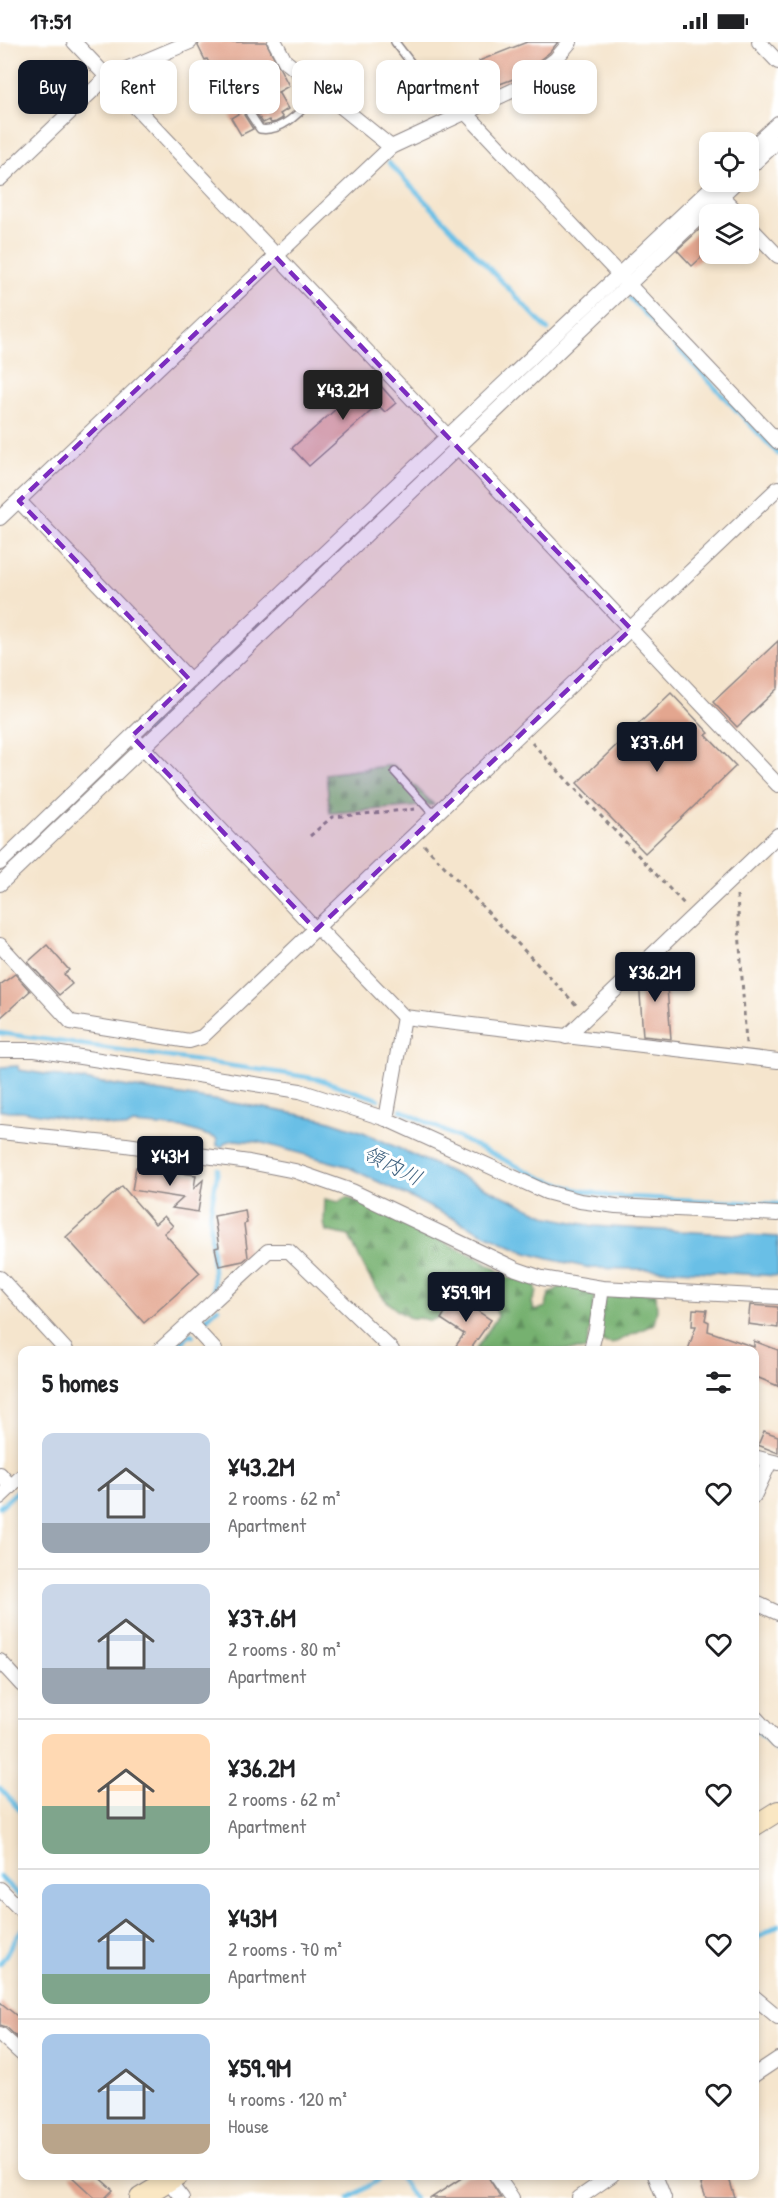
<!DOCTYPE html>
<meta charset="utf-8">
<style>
body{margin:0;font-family:"Patrick Hand","Klee One",sans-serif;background:#f6f6f6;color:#202124;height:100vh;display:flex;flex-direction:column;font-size:22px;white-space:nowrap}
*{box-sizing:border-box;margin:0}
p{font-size:20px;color:#757577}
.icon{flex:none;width:33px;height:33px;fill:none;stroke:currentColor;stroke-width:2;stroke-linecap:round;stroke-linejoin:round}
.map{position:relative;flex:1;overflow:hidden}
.sheet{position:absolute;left:18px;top:1304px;width:741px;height:834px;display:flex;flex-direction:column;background:#fff;border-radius:12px;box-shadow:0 3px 9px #0003}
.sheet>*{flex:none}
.guide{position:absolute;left:18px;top:18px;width:742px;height:54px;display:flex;gap:12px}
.fabs{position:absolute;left:699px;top:90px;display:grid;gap:12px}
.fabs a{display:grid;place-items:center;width:60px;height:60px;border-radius:12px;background:#fff;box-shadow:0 3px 9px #0003;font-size:30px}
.price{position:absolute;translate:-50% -51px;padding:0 14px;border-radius:6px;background:#111827;color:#fff;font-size:20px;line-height:39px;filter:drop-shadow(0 2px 3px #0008)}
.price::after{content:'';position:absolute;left:50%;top:36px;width:18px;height:14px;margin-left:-9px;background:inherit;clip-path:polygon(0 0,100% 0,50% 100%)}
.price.selected{background:#222;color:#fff}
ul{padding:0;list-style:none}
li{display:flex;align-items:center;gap:18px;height:150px;padding:0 24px}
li+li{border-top:2px solid #e0e0e0}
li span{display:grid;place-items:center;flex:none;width:168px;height:120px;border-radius:12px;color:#555}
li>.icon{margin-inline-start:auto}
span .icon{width:72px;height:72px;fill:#fffc;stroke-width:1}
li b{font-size:26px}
h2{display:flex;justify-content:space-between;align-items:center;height:72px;padding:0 24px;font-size:26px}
.tag{padding:0 21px;border-radius:12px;background:#fff;box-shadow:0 3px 9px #0003;font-size:21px;line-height:54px}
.tag.selected{background:#111827;color:#fff}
.status{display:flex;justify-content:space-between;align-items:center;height:42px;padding:0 30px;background:#fff;direction:ltr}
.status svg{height:16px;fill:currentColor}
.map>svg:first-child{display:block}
.forest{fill:url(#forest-firs);stroke:#4c6a56;stroke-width:1.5}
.cemetery{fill:url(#cemetery-stones);stroke:#5a785e;stroke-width:1.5}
.water{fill:#69bfe6;stroke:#467090;stroke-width:1.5}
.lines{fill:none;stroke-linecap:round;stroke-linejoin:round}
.stream{stroke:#69bfe6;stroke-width:4.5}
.building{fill:#e3a68f}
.lane-casing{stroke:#8c8484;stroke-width:10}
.street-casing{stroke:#8c8484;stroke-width:16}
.secondary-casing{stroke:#8c8484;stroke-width:22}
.path{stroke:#8c8484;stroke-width:3;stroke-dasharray:4.5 4.5;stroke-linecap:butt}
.lane{stroke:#fff;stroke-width:7}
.street{stroke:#fff;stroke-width:14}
.secondary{stroke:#fae7c3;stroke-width:20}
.marked{fill:#7b2cbf;fill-opacity:0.2;stroke:#7b2cbf;stroke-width:4.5;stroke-dasharray:12 8;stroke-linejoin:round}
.labels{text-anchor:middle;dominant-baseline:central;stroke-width:6;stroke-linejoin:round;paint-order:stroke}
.water-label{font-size:21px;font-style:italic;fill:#3e617f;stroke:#fff}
</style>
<div class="status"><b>17:51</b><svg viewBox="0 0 49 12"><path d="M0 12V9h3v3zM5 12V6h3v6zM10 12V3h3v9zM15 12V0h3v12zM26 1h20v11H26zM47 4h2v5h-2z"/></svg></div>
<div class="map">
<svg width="778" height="2156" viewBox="0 0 778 2156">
<defs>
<pattern id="forest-firs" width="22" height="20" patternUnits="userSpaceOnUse" patternTransform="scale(1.5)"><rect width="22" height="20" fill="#76b170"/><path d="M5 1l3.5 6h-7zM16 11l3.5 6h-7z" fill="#60905d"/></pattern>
<pattern id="cemetery-stones" width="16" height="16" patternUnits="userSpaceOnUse" patternTransform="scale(1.5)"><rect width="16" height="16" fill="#93ce82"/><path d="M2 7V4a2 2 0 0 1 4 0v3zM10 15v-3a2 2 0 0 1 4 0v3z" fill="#7eb171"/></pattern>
</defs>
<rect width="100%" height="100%" fill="#fff"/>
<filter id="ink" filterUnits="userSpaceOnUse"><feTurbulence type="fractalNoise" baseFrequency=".0167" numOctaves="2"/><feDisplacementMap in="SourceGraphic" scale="12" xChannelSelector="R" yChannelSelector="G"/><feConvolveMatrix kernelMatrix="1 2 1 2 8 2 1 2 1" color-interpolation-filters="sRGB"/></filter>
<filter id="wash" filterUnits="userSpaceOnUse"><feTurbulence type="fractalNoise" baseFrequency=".008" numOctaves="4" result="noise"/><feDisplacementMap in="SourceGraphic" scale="24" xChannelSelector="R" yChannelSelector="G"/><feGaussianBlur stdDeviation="1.35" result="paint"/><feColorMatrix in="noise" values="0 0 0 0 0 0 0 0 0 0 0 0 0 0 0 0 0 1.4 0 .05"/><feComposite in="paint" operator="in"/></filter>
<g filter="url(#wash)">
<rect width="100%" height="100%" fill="#f5e5cd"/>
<!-- forest -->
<g class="forest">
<path d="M347,1155L476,1215L511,1237L520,1236L535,1242L537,1250L532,1260L534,1269L546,1265L549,1252L563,1243L594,1252L593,1272L586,1308H475L498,1274C496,1270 494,1263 491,1260C480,1249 462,1243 448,1246L444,1252L445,1264L439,1275L430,1279C421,1274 415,1278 408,1275C375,1258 365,1226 349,1194L326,1189L324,1181L325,1157L339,1160Z"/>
<polygon points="605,1250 656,1251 657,1268 654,1282 612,1302 598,1299"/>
</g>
<!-- cemetery -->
<polygon class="cemetery" points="393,723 434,763 330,771 326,732"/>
<!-- water -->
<polygon class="water" points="18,1024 19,1028 265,1066 327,1078 363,1090 549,1175 593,1184 778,1195 778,1234 678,1228 590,1226 549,1217 527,1211 485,1192 346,1124 259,1100 234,1098 226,1100 222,1105 217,1104 217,1098 215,1096 185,1086 133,1082 126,1086 21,1069 0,1069 0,1025"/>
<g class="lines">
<!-- stream -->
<g class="stream">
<polyline points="389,121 548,288"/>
<polyline points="630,256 778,412"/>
<polyline points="143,693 445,406"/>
<polyline points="0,991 282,1031 318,1037 378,1057"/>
<polyline points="401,1068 544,1137 575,1147 608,1154 778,1162"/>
<polyline points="214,1249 210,1173 218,1127"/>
<polyline points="198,1285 218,1266"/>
<polyline points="173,1308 191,1292 193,1294"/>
<polyline points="0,1465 22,1445"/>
<polyline points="754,1685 778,1710"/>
<polyline points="0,1746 22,1771"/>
<polyline points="0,1835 22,1856"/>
<polyline points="754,1898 778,1883"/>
<polyline points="0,1922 22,1887"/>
<polyline points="398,2133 414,2156"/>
<polyline points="349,2156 386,2133"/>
</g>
</g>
<g id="blocks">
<!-- building -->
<g class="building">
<polygon points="199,0 266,0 289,44 278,50 288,67 280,72 283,76 276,80 271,81 269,78 263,81 254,68 247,67 244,73 253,87 241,93 231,76 263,57 242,20 217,35 207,17 205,18 198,4"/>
<polygon points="527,0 558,0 550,10 516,36 489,46 479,19"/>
<polygon points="710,178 710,208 692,224 677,208"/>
<polygon points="371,336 378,345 380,343 396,361 385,370 378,363 309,424 292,406"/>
<polygon points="778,599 778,646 737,685 713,660"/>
<polygon points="671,651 709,691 706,693 736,724 645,811 577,741"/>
<polygon points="47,903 69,928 64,932 72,942 59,953 28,920"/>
<polygon points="665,920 671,997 643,994 639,938 644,933 653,933 652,925 657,921"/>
<polygon points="15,932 30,949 0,976 0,943"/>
<polygon points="136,1125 196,1133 194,1146 203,1138 198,1170 172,1166 183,1156 132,1148"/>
<polygon points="122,1144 155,1182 164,1174 173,1184 164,1191 200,1231 144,1281 66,1195"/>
<polygon points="245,1168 247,1181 244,1182 248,1215 243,1219 219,1224 215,1206 219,1205 214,1174"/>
<polygon points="455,1254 491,1278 470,1308 453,1308 464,1292 441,1277"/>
<polygon points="750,1263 778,1265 778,1286 748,1282"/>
<polygon points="693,1267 707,1268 705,1278 709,1280 708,1289 754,1305 754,1299 778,1308 778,1344 754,1334 754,1308 688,1308 696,1284 692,1284"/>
<polygon points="764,1389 778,1394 778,1411 758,1403"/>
<polygon points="0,1960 22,1978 22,2000 6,1985 0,1983"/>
<polygon points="70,2133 96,2133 113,2148 105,2156 95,2156"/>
<polygon points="466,2133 487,2133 501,2156 431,2156"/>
<polygon points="700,2133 728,2133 735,2156 706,2156 701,2142 703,2141"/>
</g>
</g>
</g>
<g filter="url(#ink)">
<use href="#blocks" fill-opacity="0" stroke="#8c8484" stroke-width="1.5"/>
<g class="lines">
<defs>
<g id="lane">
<polyline points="395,0 453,76"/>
<path d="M250,72L260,87C285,91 305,64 321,48"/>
<polyline points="395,730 435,774"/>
</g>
<g id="street">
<polyline points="74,0 778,743"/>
<polyline points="275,0 285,19 391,105"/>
<polyline points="759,0 778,20"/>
<polyline points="465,70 778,400"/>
<polyline points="748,109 778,81"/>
<polyline points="748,127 778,99"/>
<polyline points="0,137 107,35 190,0"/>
<polyline points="721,154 739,172"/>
<polyline points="748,183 778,214"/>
<polyline points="19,459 190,638"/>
<polyline points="0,476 391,105 516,47 556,17 570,0"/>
<polyline points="137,699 316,888"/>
<polyline points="0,821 190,638 717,140"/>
<polyline points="0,842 736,140"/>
<polyline points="318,886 404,975 778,1019"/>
<polyline points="0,903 71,980 189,999 202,995 778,446"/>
<polyline points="566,995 778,793"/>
<polyline points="0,1008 35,1008 300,1049 386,1077 546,1150 580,1159 616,1164 778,1172"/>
<polyline points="386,1077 404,975"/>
<polyline points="0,1090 126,1103 249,1120 295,1129 352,1149 516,1227 542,1236 602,1246 778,1255"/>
<polyline points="0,1236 66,1308"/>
<polyline points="190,1281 215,1308"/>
<polyline points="160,1308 268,1209 289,1209 392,1308"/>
<polyline points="591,1308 596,1287 602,1246"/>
<polyline points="754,1415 778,1421"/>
<polyline points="0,1432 11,1445"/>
<polyline points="754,1454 770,1420"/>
<polyline points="0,1455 22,1434"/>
<polyline points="754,1560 778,1571"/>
<polyline points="0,1619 22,1643"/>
<polyline points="754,1674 778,1700"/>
<polyline points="0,1847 22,1869"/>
<polyline points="754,1955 778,1975"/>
<polyline points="0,1992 22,2012"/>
<polyline points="754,2033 778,2017"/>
<polyline points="164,2133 182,2156"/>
<polyline points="496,2133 512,2156"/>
<polyline points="655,2133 664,2156"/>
<polyline points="579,2156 612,2133"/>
</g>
<g id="secondary">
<polyline points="754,1784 778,1769"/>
<polyline points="140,2156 178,2133"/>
</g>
</defs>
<!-- lane casing -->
<use href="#lane" class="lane-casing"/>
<!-- street casing -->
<use href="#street" class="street-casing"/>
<!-- secondary casing -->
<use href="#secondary" class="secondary-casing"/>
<!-- path -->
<g class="path">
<polyline points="532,701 684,862"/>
<polyline points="310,794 332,775 415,767"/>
<polyline points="424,803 579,966"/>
<polyline points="737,853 746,1002"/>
</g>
<!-- lane -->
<use href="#lane" class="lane"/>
<!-- street -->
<use href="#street" class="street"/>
<!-- secondary -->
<use href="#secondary" class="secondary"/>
</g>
</g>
<!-- marked area -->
<path class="marked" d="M276,215L631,587L316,888L132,694L190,638L19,459Z"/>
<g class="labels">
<!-- water labels -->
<g class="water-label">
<text transform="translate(393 1123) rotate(27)">領内川</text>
</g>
</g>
</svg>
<div class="fabs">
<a><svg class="icon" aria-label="locate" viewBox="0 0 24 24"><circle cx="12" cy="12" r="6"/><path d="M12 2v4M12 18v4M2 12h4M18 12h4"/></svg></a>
<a><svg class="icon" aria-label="layers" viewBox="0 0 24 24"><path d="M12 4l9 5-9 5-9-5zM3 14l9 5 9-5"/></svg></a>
</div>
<b class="price selected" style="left:343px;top:379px">¥43.2M</b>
<b class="price" style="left:657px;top:731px">¥37.6M</b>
<b class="price" style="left:655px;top:961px">¥36.2M</b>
<b class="price" style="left:170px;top:1145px">¥43M</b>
<b class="price" style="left:466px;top:1281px">¥59.9M</b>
<div class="guide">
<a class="tag selected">Buy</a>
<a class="tag">Rent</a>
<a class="tag">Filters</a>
<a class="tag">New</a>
<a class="tag">Apartment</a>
<a class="tag">House</a>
</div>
<section class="sheet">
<h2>5 homes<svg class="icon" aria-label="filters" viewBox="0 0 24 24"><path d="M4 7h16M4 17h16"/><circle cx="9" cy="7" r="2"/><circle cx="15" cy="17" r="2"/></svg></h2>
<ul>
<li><span style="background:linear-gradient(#c9d6e8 75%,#9aa5b1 0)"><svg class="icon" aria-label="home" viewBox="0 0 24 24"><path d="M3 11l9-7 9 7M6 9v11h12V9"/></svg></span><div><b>¥43.2M</b><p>2 rooms · 62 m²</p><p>Apartment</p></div><svg class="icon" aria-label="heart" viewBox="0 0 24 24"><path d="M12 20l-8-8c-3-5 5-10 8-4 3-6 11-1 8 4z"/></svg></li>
<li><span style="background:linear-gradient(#c9d6e8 70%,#9aa5b1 0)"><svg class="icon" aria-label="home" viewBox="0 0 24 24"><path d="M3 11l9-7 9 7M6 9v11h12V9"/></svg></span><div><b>¥37.6M</b><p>2 rooms · 80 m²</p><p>Apartment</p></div><svg class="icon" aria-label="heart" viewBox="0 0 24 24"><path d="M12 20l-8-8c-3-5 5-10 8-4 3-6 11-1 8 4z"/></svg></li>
<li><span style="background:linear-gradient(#ffd9b3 60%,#7fa58c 0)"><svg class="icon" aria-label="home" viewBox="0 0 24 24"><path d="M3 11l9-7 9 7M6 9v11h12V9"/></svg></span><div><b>¥36.2M</b><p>2 rooms · 62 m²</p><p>Apartment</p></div><svg class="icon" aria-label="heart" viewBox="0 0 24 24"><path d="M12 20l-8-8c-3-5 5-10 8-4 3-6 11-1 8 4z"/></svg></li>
<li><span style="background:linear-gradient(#a9c7e8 75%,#7fa58c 0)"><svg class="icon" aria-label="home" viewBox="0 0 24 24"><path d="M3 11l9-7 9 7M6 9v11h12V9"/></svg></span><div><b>¥43M</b><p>2 rooms · 70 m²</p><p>Apartment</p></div><svg class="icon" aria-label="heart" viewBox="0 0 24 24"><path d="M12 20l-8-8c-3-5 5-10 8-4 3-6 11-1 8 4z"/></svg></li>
<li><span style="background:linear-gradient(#a9c7e8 75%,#b9a48a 0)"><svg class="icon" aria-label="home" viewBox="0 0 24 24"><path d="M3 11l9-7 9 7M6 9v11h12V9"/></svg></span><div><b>¥59.9M</b><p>4 rooms · 120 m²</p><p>House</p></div><svg class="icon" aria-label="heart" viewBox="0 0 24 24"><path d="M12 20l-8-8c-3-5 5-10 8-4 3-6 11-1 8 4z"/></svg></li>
</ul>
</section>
</div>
